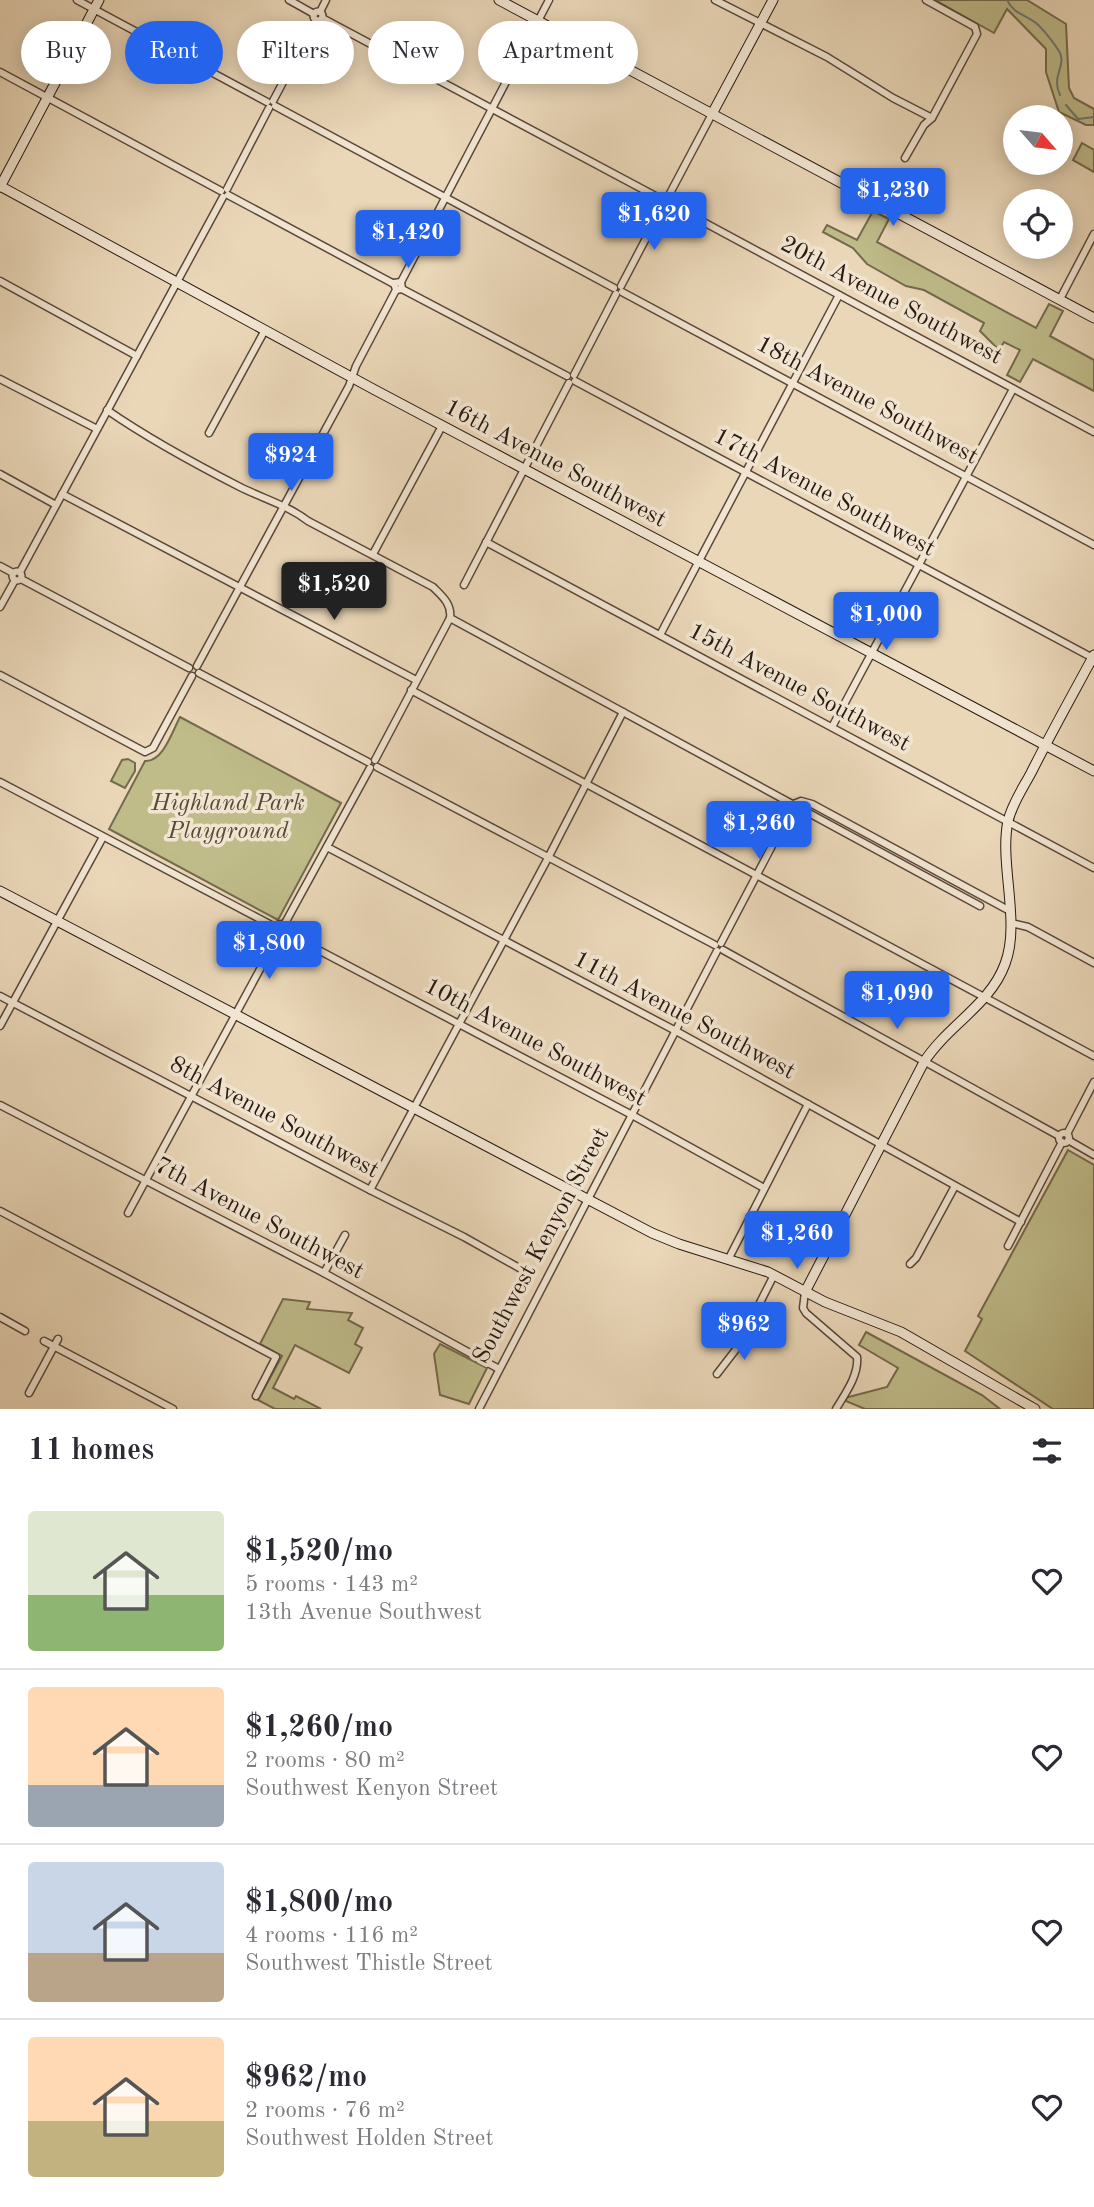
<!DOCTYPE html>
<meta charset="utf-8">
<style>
body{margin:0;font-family:"Old Standard TT",serif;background:#f7f7f7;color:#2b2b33;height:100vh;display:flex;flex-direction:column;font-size:26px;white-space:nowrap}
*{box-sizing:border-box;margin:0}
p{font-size:23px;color:#7c7c81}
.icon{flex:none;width:38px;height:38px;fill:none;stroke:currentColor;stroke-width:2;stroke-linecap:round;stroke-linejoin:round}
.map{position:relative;height:1409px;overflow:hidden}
.panel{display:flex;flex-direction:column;background:#fff;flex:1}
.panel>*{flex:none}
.guide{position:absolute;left:21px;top:21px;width:700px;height:63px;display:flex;gap:14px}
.needle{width:46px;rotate:118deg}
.fabs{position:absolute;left:1003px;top:105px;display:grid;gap:14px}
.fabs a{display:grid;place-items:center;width:70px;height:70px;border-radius:50%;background:#fff;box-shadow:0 4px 18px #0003;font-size:35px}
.price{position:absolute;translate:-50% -60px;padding:0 16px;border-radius:7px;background:#2563eb;color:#fff;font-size:23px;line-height:46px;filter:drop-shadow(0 2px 4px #0008)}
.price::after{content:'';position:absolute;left:50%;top:42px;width:21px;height:16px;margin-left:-10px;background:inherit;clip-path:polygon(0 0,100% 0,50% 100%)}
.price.current{background:#222;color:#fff}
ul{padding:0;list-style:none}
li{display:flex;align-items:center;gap:21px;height:175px;padding:0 28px}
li+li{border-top:2px solid #e1e1e2}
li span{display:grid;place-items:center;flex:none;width:196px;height:140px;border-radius:7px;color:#555}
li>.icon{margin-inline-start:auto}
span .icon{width:84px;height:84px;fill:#fffc;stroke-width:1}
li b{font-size:30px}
h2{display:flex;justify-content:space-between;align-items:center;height:84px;padding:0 28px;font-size:30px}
.chip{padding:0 24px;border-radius:32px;background:#fff;box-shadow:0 4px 18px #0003;font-size:24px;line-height:63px}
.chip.current{background:#2563eb;color:#fff}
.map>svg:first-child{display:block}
.green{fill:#bfbc8a;stroke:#746a4e;stroke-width:2}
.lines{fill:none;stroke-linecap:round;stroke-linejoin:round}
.stream{stroke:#6f7876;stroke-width:2}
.street-casing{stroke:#59483b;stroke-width:9}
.secondary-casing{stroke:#291911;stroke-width:11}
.street{stroke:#f1e5d1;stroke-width:6}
.secondary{stroke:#f1e5d1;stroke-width:9}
.labels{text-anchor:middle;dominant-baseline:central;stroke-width:7;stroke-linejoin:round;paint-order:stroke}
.street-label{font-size:24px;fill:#291911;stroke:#f1e5d1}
.park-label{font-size:24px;font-style:italic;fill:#564a35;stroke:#f1e5d1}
</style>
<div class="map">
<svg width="1094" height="1409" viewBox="0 0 1094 1409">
<rect width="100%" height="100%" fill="#ead7b8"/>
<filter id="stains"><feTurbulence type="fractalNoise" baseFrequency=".00286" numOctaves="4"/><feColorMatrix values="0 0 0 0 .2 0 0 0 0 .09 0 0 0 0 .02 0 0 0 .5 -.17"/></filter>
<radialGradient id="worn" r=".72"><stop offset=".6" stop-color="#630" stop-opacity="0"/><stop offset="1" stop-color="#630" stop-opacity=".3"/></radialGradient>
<!-- green -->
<g class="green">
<polygon points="935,0 1027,0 1066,24 1069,88 1074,98 1094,109 1094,125 1086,125 1059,112 1046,72 1046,49 1007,9 994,33"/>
<polygon points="1082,143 1094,150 1094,172 1073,160"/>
<polygon points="873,211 889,219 877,242 1036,328 1049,304 1063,311 1050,336 1094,360 1094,391 1033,359 1020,382 1007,375 1020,350 1004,342 999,350 980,331 984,323 924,290 906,286 867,264 853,248 823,232 827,225 857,240"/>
<path d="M180,717L341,803L278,920L109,829L145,761C163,762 172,732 180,717Z"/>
<polygon points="128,759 135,763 135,771 125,788 111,781 122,760"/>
<polygon points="1068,1150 1094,1165 1094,1409 1053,1409 965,1351 982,1319 978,1316"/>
<polygon points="283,1299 310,1302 307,1309 352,1313 348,1320 363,1328 355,1344 362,1348 349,1373 295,1345 273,1388 294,1399 296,1396 321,1409 275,1409 258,1400 282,1356 260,1344"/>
<polygon points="866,1332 982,1395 1000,1409 865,1409 841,1399 887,1387 898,1368 859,1345"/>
<polygon points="440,1344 487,1368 469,1404 440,1395 434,1354"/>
</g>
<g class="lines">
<!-- stream -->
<g class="stream">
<path d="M1007,0C1015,15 1023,13 1036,23C1043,29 1055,44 1060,53C1066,67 1051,76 1060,95"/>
<polyline points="1066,105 1078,119 1094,117"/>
</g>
<defs>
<g id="street">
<polyline points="77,0 267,102"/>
<polyline points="289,0 314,14"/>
<polyline points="715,0 827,57 893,98 932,118"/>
<circle cx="318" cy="16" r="4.5"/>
<polyline points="320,12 326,0"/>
<polyline points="322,18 661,199"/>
<polyline points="0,72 221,191"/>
<polyline points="273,101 316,20"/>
<polyline points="275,106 614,288"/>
<polyline points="905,158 924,125 932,118 977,34 975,27 926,0"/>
<polyline points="227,189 269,108"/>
<polyline points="228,195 394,284"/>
<polyline points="668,197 712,114"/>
<polyline points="670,204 1094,432"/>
<polyline points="0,281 137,356"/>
<polyline points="401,282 549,0"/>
<polyline points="621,286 663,206"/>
<polyline points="402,289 567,376"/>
<polyline points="622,292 1094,545"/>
<polyline points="1060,299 1094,234"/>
<polyline points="574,375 616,294"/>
<polyline points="0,379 97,429"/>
<polyline points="575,381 1093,658"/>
<path d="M107,410C149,439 195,464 240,487C264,499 287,505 308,521L433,587C442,596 452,604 450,618L375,760"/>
<polyline points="209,433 265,330"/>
<polyline points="0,474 56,505"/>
<polyline points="62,494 416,680"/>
<polyline points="486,542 1094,868"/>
<polyline points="373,554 442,426"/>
<polyline points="0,566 13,573"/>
<circle cx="17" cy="576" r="4.5"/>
<polyline points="20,572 223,197"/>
<polyline points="21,579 189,668"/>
<polyline points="464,585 569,383"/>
<polyline points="0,607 15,580"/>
<polyline points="450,618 980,906"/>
<polyline points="660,635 839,295"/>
<polyline points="197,666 349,386 356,366 396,290 394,283 401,282 402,289 396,290"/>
<polyline points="199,673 368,762"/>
<polyline points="0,675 145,752 153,748 192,676"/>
<polyline points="411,690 1094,1056"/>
<polyline points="832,727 1013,389"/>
<polyline points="377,767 715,945"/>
<polyline points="0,782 275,927"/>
<polyline points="794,804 801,801 812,804 1010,911"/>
<polyline points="327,847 676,1031 1021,1222"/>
<polyline points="1011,923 1028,927 1094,963"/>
<circle cx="281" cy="930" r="6"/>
<polyline points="284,925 370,768"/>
<polyline points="286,933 632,1115 764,1188"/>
<polyline points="721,943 794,804"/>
<polyline points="723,950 1059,1136"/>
<polyline points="0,996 370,1190 464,1237 530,1274"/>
<polyline points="0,1026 103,837"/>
<polyline points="0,1105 324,1273 499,1369"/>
<circle cx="1064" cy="1138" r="5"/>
<polyline points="1067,1134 1094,1082"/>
<polyline points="1068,1140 1094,1155"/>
<polyline points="370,1190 548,858 623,712"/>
<polyline points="0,1211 276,1357 256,1396"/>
<polyline points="128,1213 278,936"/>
<polyline points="1008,1246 1062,1142"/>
<polyline points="728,1260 808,1104"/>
<polyline points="910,1264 916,1258 955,1186"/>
<polyline points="324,1273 345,1235"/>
<path d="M805,1292L803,1308L806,1313L857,1357C859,1375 845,1394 836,1409"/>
<polyline points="0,1317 25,1331"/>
<polyline points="44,1341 173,1409"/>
<polyline points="717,1374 737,1348 774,1275"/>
<polyline points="29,1393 58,1339"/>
<polyline points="479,1409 717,951"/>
</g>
<g id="secondary">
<polyline points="499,0 1094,318"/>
<polyline points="712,114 773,0"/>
<polyline points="0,186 375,390 1094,771"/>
<polyline points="0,187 99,0"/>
<polyline points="0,891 652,1233 679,1244 768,1272 825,1302 901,1332 1035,1409"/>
<path d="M805,1292L924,1062C947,1026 990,1005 1005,964C1021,922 999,864 1008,821C1012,804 1023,788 1031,773C1051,733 1073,694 1094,655"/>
</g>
</defs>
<!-- street casing -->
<use href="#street" class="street-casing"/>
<!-- secondary casing -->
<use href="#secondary" class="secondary-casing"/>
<!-- street -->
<use href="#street" class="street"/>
<!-- secondary -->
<use href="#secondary" class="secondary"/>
</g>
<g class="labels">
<!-- street labels -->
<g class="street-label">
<text transform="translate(891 301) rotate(28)">20th Avenue Southwest</text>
<text transform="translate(867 401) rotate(28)">18th Avenue Southwest</text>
<text transform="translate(555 464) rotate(28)">16th Avenue Southwest</text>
<text transform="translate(824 493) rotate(28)">17th Avenue Southwest</text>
<text transform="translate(799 688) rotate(28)">15th Avenue Southwest</text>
<text transform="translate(684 1016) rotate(28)">11th Avenue Southwest</text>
<text transform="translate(535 1043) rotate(28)">10th Avenue Southwest</text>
<text transform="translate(274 1118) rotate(28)">8th Avenue Southwest</text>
<text transform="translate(259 1219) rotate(28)">7th Avenue Southwest</text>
<text transform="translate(542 1246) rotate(-62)">Southwest Kenyon Street</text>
</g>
<!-- park labels -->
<g class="park-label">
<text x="228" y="804">Highland Park<tspan x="228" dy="28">Playground</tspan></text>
</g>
</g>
<rect width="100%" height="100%" filter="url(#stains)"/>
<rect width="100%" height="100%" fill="url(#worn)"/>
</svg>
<div class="fabs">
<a><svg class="needle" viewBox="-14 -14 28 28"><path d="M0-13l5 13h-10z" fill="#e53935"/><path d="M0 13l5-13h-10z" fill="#7c7c81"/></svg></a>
<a><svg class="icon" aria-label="locate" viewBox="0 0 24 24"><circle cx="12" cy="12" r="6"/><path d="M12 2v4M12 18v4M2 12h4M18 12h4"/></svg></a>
</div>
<b class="price" style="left:893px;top:228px">$1,230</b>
<b class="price" style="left:654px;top:252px">$1,620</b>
<b class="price" style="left:408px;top:270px">$1,420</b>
<b class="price" style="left:291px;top:493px">$924</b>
<b class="price current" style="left:334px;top:622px">$1,520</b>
<b class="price" style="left:886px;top:652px">$1,000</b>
<b class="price" style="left:759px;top:861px">$1,260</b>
<b class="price" style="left:269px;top:981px">$1,800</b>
<b class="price" style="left:897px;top:1031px">$1,090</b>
<b class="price" style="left:797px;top:1271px">$1,260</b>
<b class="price" style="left:744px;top:1362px">$962</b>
<div class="guide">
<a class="chip">Buy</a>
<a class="chip current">Rent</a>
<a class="chip">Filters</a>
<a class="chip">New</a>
<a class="chip">Apartment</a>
</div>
</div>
<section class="panel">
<h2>11 homes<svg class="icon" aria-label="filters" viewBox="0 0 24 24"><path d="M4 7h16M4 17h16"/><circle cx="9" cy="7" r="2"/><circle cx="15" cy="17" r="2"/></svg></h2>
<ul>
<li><span style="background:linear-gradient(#dfe7d0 60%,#8fb573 0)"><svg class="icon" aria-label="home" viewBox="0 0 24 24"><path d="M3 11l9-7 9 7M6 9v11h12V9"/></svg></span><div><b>$1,520/mo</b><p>5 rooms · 143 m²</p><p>13th Avenue Southwest</p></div><svg class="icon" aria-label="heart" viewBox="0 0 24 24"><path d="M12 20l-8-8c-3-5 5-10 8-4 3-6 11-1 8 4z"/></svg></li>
<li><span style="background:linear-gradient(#ffd9b3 70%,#9aa5b1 0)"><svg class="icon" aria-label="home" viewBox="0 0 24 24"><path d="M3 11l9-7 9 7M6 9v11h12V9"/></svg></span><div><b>$1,260/mo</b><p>2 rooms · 80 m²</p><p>Southwest Kenyon Street</p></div><svg class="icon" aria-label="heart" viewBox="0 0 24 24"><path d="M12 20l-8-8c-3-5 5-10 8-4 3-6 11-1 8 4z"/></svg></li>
<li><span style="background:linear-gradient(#c9d6e8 65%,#b9a48a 0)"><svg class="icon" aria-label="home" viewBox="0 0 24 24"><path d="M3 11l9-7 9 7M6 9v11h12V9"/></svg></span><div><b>$1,800/mo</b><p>4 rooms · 116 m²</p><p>Southwest Thistle Street</p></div><svg class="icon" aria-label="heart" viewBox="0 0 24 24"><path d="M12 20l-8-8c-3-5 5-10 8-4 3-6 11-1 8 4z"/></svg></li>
<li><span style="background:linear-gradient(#ffd9b3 60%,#c2b280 0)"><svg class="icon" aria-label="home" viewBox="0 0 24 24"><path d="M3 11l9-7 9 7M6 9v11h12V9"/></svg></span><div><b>$962/mo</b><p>2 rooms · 76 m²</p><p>Southwest Holden Street</p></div><svg class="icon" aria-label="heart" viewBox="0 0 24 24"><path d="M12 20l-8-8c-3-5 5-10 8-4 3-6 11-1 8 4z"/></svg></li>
</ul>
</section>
